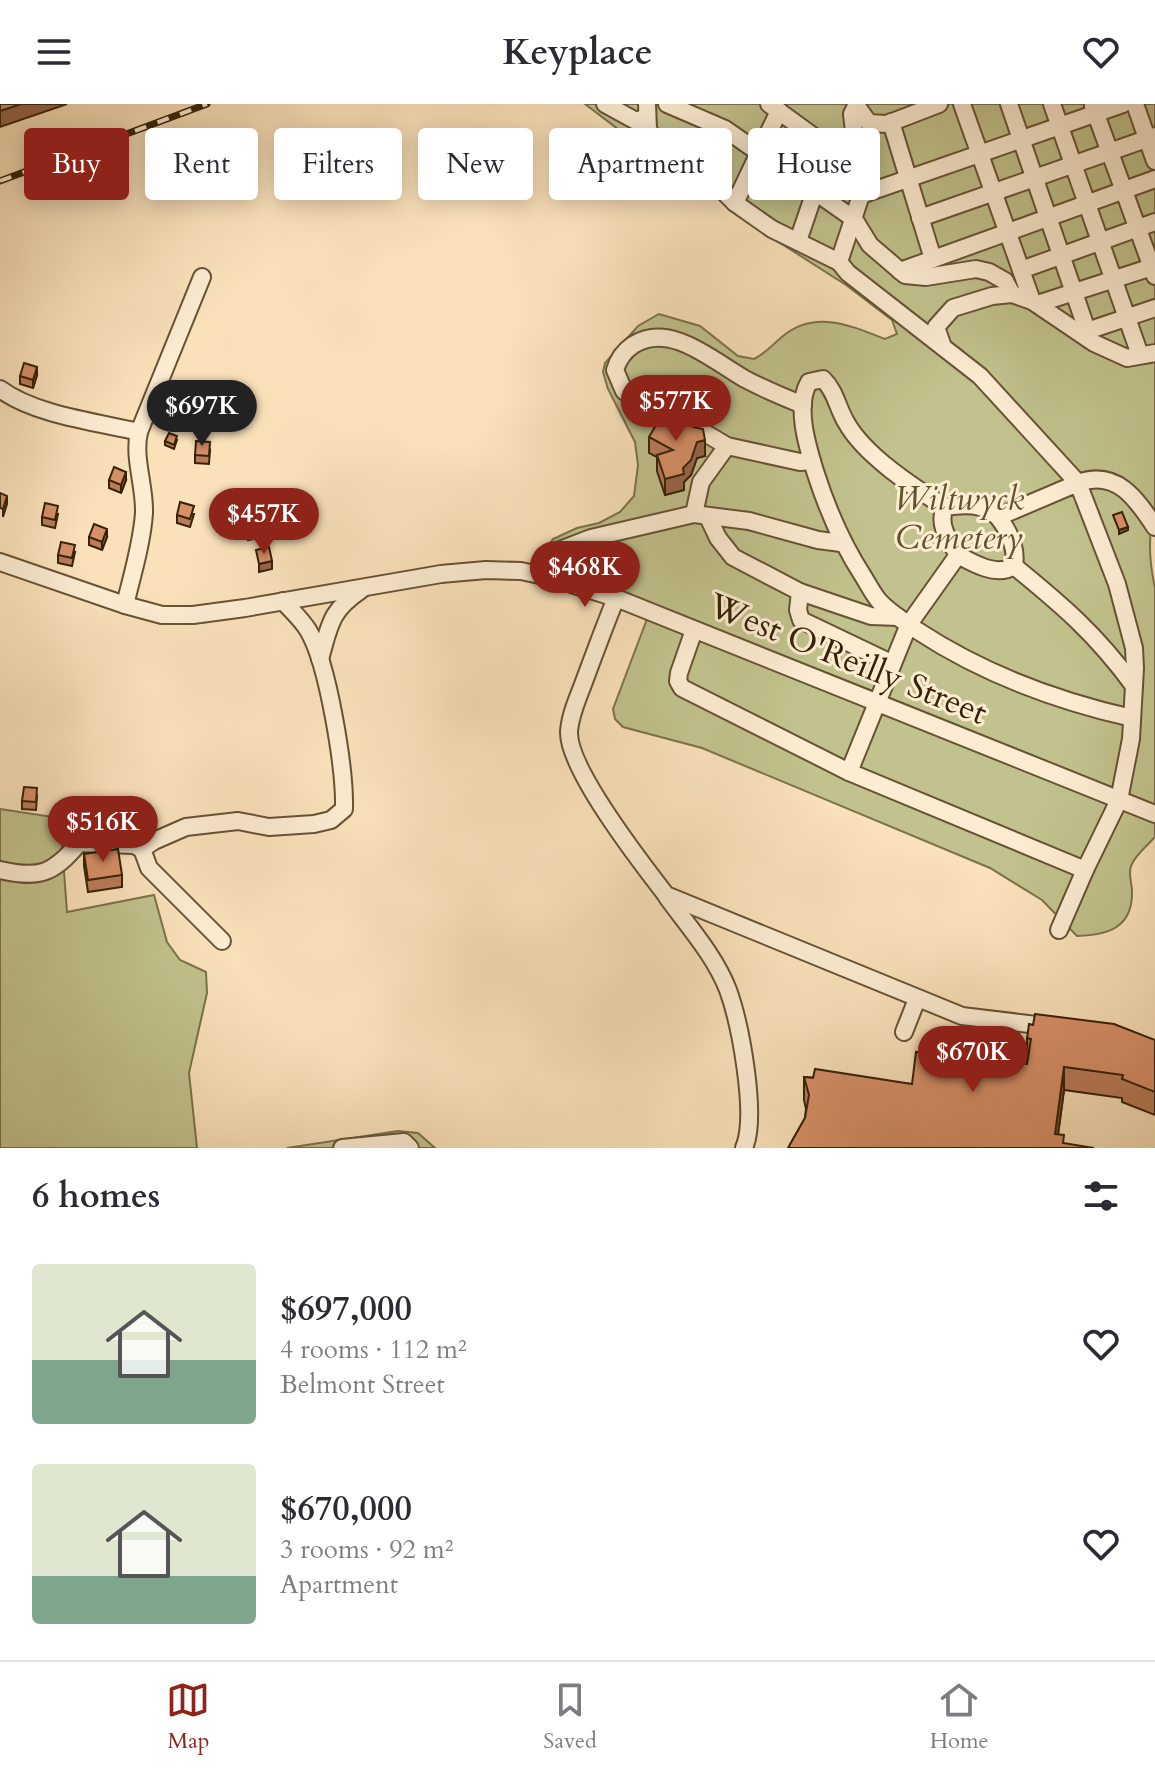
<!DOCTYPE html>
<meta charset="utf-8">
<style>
body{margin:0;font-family:Cardo,serif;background:#f7f7f7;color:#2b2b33;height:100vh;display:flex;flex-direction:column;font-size:30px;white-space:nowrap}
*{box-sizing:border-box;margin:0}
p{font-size:26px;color:#7c7c81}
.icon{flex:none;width:44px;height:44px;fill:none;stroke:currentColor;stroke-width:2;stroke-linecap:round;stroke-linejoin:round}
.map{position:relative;height:1044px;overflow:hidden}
.drawer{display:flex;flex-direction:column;background:#fff;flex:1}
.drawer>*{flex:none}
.guide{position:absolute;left:24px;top:24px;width:1108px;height:72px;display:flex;gap:16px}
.price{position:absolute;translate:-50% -68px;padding:0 18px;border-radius:28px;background:#8f2418;color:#fff;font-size:26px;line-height:52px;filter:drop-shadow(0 2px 4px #0008)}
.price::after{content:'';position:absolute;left:50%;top:48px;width:24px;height:18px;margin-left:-12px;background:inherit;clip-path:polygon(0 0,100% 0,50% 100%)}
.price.selected{background:#222;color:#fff}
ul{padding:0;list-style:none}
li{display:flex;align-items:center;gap:24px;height:200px;padding:0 32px}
li span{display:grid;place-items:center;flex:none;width:224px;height:160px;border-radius:8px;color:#555}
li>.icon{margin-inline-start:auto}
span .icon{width:96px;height:96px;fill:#fffc;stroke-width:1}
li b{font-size:34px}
h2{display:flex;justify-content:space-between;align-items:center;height:96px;padding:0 32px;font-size:34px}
.pill{padding:0 28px;border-radius:8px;background:#fff;box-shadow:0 4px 20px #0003;font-size:28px;line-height:72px}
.pill.selected{background:#8f2418;color:#fff}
header{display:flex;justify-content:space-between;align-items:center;height:104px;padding:0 32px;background:#fff;font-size:36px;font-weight:700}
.menu{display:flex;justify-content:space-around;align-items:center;height:112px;border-top:2px solid #e1e1e2;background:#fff;font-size:22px;color:#7c7c81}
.menu a{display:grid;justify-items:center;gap:4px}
.menu .selected{color:#8f2418}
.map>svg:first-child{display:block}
.green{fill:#c1c28d;stroke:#7c724a;stroke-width:2}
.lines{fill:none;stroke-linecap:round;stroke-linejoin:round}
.minor-casing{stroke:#675234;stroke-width:20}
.minor{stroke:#fcecd2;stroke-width:16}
.rail-casing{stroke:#362307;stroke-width:7}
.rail{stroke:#fcecd2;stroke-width:4;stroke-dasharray:12;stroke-linecap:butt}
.wall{fill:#b97b59;stroke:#362307;stroke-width:2}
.shaded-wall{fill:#966448;stroke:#362307;stroke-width:2}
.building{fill:#d78f67;stroke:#362307;stroke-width:2}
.labels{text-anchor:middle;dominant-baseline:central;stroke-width:6;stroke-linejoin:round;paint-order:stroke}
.park-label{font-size:34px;font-style:italic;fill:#60532f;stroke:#fcecd2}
.street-label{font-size:34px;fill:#362307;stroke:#fcecd2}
</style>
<header><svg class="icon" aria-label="menu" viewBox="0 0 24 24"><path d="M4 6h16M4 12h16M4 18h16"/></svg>Keyplace<svg class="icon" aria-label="heart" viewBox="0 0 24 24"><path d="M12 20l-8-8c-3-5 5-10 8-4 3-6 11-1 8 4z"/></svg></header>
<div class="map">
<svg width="1155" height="1044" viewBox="0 0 1155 1044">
<rect width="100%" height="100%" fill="#fae1ba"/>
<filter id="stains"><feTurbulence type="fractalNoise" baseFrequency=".0025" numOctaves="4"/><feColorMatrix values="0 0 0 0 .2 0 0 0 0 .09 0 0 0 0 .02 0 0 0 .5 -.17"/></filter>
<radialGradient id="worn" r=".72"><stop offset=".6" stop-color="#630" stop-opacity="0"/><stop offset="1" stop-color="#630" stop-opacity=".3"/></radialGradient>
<!-- green -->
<g class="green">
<path d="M585,0H1155V409C1147,432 1150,461 1155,484V702L875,588L538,456L553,435L577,424L599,419L620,408L634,392L638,361L635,338L608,285L603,268L605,259L638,222L659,210L700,222L738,252L754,255C766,249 773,240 783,232C815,205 852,222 885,235L897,230L892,216L846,181L774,135L682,60L643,44Z"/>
<path d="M647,515L1155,718V733C1147,742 1135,751 1131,762C1128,771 1132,779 1132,787C1133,824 1108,831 1077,832L1042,796L990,764L702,644L623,623L615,615L613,605Z"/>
<polygon points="0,705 60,714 67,808 154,791 167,838 180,856 206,868 207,889 189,969 197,1044 0,1044"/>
<polygon points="398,1027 418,1029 435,1044 287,1044"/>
</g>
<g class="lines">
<defs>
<g id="minor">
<polyline points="605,0 636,17 647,13"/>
<polyline points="647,0 648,25 653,34 713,77 735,99 772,125 839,158"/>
<polyline points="667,0 725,25 854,115 870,141 905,171 926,173 976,165 989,168 1005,177 1012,190"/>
<polyline points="769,0 824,40 839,47 856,43"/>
<path d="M857,0L852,10L861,91L839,158L848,169L980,272L1078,379C1116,365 1136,394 1155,423"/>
<polyline points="962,0 1032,197"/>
<polyline points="1009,0 1090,235"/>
<polyline points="1052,0 1140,251"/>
<polyline points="1135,0 1155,57"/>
<polyline points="856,1 869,19 887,20 939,0"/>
<polyline points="1093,2 1155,172"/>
<polyline points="891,18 933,155"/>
<polyline points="861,91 1123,0"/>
<polyline points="735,99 779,7"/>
<polyline points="920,114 1155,32"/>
<polyline points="798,137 830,43"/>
<polyline points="1021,166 1155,118"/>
<polyline points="900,167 1155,75"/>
<polyline points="1037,200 1155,162"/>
<polyline points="1087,227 1155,204"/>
<polyline points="943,243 936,223 953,204 992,192 1012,190 1032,197 1094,239 1127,254 1155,249"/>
<path d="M0,285C35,311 96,318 139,328"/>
<path d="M803,301C783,293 764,285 745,275C713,257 670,217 633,241C624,247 618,256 615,266L624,287L639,298L705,329L727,342L800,358L812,357"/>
<polyline points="694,410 701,378 727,342"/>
<polyline points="708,413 718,434 733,453 800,488 798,506 801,516 891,559"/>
<path d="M998,413C1009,427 1017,444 1014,462"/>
<path d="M958,451C974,460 997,473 1014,462C1063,502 1096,530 1134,582"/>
<polyline points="0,458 125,501 162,511 193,511 245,504 441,470 486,466 521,467 549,473 616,494 1155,710"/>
<polyline points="549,473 560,446 591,434 694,410 749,417 818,436 841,439"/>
<polyline points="800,488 871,512 898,513"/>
<path d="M616,494C605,521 595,548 585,575C579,592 570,610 569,628C568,665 642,760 666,791L962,912L1054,923"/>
<path d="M125,501C132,472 142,439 144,409C145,382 133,354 139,328L202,173"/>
<path d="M694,526L679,569L678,577L682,584L849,668L1085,766L1119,696L1131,635L1135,564L1134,544L1117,480L1078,379L998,413C983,399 964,400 945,403"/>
<path d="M320,555C330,520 330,507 361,486"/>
<path d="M849,668L909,520L958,451C949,436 937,421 945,403C913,383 864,351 846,318C837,303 836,288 823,275L809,278C795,302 807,341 815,367C827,405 841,438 863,472C868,480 873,490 879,497C890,509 905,518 918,527C982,569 1057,597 1132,614"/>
<path d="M0,766C39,775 53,770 79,739L134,741L142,745"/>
<path d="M667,793C688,822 715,852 728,886C740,919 758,1012 744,1044"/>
<polyline points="1059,826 1085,766"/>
<path d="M222,837L149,764L142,745L154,737L186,723L238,717L269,723L314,720L331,716L344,705C345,665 328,559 308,526C302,516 291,506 283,497"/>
<polyline points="904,928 917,895"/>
<polyline points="342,1044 404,1038 410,1044"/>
</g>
</defs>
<!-- minor casing -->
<use href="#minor" class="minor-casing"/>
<!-- minor -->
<use href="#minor" class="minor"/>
<defs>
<polyline id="rail" points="0,77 207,0"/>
</defs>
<!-- rail casing -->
<use href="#rail" class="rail-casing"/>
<!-- rail -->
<use href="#rail" class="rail"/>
</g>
<!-- wall -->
<g class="wall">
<polygon points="37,271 33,284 20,280 20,272"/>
<polygon points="669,312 705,352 697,354 691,371 684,378 684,386 665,391 657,367 657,353 649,349 649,333"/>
<polygon points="177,336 174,345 165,341 165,337"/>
<polygon points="210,346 209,360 195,359 195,351"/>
<polygon points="109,376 126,376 121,389 109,384"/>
<polygon points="58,410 55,424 42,421 42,413"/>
<polygon points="194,410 190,423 177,419 177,411"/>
<polygon points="247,422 258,430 258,434 248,436"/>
<polygon points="89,433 107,433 102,446 89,441"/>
<polygon points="75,448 72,462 58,459 58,451"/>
<polygon points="37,692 36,706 22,705 22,697"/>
<polygon points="111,720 108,729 94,729 94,721"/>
<polygon points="84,750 122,771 122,783 88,788 84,762"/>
<polygon points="1027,934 1155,936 1155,1011 1122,998 1122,994 1064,986 1058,1031 791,1039 805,1014 806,1005 804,996 804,973 912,980 1011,961 1027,960"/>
</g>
<!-- shaded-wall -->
<g class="shaded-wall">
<polygon points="21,0 67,0 0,23 0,7"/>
<polygon points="37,263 37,271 33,284 33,276"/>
<polygon points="705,336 705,352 697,354 691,371 684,378 684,386 665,391 665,375 683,364 697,338"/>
<polygon points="126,368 126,376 121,389 121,381"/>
<polygon points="7,392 7,400 3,413 3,405"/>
<polygon points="1128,423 1128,426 1119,430 1119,426"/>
<polygon points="107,425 107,433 102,446 102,438"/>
<polygon points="272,457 272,465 259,468 259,460"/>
<polygon points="1064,963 1064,986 1056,1044 1055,1030"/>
</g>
<!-- building -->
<g class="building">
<polygon points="0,0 21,0 0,7"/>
<polygon points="24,259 37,263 33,276 20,272"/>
<polygon points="663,309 669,312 674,311 692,319 693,323 703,325 705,336 697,338 691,356 683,364 684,370 665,375 657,351 673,346 649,333"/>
<polygon points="169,329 177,332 174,341 165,337"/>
<polygon points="196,337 210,338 209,352 195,351"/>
<polygon points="114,363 126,368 121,381 109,376"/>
<polygon points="0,389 7,392 3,405 0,404"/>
<polygon points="180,398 194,402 190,415 177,411"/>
<polygon points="45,399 58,402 55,416 42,413"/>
<polygon points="1122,408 1128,423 1119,426 1113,411"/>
<polygon points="94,420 107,425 102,438 89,433"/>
<polygon points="256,421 258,430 248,432 247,422"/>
<polygon points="61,438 75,441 72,454 58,451"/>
<polygon points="269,443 272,457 259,460 256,446"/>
<polygon points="24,683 37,684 36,698 22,697"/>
<polygon points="98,708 111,712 108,721 94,721"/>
<polygon points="118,745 122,771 88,776 84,750"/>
<polygon points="1035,910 1114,920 1155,936 1155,988 1122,975 1123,971 1064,963 1055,1030 1064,1031 1063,1039 1094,1044 788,1044 805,1014 809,991 804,973 813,974 815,965 912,980 916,948 1011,961 1011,958 1027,960 1031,935 1027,934 1029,920 1033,921"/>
</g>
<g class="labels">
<!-- park labels -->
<g class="park-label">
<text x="959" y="395">Wiltwyck<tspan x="959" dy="39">Cemetery</tspan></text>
</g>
<!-- street labels -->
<g class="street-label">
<text transform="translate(848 555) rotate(22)">West O'Reilly Street</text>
</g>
</g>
<rect width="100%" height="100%" filter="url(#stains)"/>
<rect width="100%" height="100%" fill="url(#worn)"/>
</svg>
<b class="price" style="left:676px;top:339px">$577K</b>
<b class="price selected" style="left:202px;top:344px">$697K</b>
<b class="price" style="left:264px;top:452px">$457K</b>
<b class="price" style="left:585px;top:505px">$468K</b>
<b class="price" style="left:103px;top:760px">$516K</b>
<b class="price" style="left:973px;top:990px">$670K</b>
<div class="guide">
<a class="pill selected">Buy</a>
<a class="pill">Rent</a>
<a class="pill">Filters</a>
<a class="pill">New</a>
<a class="pill">Apartment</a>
<a class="pill">House</a>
</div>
</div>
<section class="drawer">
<h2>6 homes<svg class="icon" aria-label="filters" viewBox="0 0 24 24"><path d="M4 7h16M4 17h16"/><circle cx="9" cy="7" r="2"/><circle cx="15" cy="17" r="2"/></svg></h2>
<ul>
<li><span style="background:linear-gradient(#dfe7d0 60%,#7fa58c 0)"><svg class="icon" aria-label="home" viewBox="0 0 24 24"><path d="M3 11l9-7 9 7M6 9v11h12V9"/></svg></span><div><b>$697,000</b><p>4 rooms · 112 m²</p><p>Belmont Street</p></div><svg class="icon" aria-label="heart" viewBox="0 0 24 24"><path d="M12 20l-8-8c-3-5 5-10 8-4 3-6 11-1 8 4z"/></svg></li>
<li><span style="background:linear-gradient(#dfe7d0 70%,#7fa58c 0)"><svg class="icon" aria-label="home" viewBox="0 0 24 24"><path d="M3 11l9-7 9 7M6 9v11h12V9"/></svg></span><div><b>$670,000</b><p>3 rooms · 92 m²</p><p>Apartment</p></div><svg class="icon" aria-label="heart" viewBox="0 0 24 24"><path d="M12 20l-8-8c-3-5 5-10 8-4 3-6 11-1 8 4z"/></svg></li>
</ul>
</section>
<nav class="menu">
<a class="selected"><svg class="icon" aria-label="map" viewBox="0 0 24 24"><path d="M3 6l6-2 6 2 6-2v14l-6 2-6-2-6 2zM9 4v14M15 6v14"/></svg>Map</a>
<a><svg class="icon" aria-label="saved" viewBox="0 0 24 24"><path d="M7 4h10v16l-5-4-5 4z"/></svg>Saved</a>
<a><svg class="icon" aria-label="home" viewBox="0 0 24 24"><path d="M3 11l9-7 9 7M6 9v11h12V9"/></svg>Home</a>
</nav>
